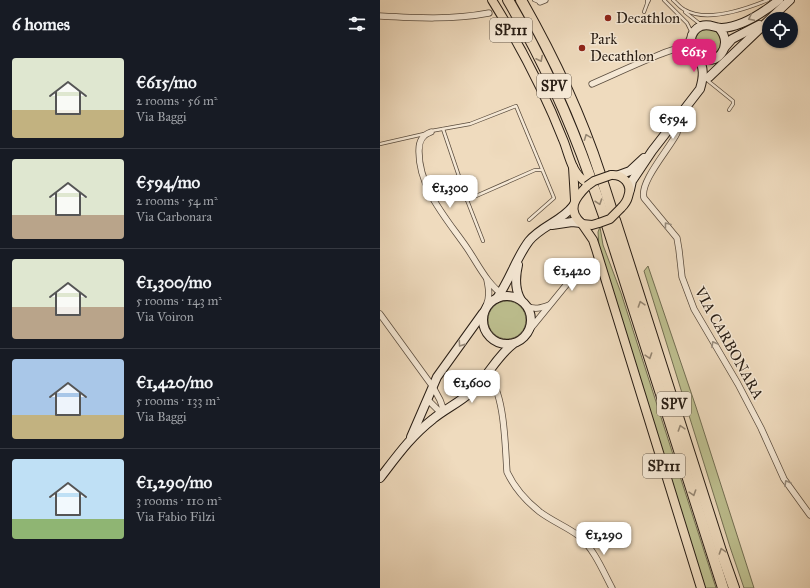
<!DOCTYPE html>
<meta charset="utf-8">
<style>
body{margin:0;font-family:"IM FELL Great Primer",serif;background:#20242c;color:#f1f3f6;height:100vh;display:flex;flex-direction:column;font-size:15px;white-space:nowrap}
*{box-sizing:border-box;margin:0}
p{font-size:13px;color:#9ea1a6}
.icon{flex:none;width:22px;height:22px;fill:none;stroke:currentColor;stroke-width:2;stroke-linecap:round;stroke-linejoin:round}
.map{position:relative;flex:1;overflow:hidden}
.drawer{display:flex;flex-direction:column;background:#171b24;width:380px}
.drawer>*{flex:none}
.tools{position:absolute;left:382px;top:12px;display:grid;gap:8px}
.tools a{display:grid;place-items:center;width:36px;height:36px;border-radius:50%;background:#171b24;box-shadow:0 1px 3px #0004;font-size:20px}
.price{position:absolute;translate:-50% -34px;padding:0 9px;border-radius:8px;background:#fff;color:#222;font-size:13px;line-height:26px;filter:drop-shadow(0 1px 2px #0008)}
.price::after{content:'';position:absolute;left:50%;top:24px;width:12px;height:9px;margin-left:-6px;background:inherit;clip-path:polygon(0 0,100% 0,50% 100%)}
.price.active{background:#db2777;color:#fff}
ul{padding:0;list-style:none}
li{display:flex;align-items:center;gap:12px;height:100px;padding:0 12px}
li+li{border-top:1px solid #363941}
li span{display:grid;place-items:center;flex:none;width:112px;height:80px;border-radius:4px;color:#555}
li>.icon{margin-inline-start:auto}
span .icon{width:48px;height:48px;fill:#fffc;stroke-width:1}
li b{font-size:17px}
h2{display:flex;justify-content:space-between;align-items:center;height:48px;padding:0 12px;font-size:17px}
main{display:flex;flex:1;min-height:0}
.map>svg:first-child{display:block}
.green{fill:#bdbf8f;stroke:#726e52}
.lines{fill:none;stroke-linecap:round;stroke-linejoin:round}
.service-casing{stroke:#5a4c3e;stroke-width:4}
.minor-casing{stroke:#5a4c3e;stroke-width:7}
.secondary-casing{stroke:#281d14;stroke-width:10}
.primary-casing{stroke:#281d14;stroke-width:10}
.motorway-casing{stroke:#281d14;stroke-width:12}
.service{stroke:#f5e8d5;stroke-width:2.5}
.minor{stroke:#f5e8d5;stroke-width:5.5}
.secondary{stroke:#f5e8d5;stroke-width:8}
.primary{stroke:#efdbbe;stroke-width:8}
.motorway{stroke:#efdbbe;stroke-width:10}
.primary-bridge-casing{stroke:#281d14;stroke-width:10;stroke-linecap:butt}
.primary-bridge{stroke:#efdbbe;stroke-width:8}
.oneway{stroke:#998d7e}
.oneway2{stroke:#958672}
.poi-dot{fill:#8f2418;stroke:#f5e8d5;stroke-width:1.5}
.labels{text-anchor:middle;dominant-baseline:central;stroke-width:3;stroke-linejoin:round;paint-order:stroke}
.shield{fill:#f5e8d5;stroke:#665a4e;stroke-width:1}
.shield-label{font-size:14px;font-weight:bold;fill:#281d14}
.poi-label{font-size:15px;fill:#281d14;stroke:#f5e8d5;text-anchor:start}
.street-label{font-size:15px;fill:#281d14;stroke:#f5e8d5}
</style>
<main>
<section class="drawer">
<h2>6 homes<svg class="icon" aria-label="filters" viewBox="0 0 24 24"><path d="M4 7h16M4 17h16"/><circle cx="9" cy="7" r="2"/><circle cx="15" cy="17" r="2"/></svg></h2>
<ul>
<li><span style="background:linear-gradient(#dfe7d0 65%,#c2b280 0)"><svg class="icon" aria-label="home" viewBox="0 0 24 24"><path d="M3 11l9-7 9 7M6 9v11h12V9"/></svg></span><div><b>€615/mo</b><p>2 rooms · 56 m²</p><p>Via Baggi</p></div></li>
<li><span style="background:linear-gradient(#dfe7d0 70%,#b9a48a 0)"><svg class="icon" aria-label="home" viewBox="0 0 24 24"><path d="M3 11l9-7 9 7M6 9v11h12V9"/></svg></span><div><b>€594/mo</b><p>2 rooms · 54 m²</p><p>Via Carbonara</p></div></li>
<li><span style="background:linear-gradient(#dfe7d0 60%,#b9a48a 0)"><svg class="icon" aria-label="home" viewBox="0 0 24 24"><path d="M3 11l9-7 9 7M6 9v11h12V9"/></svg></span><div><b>€1,300/mo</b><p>5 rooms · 143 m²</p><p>Via Voiron</p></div></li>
<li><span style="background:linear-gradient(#a9c7e8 70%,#c2b280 0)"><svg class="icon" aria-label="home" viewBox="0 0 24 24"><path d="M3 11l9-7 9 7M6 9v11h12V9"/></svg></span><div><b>€1,420/mo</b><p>5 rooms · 133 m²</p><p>Via Baggi</p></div></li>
<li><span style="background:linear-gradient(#bfe0f5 75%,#8fb573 0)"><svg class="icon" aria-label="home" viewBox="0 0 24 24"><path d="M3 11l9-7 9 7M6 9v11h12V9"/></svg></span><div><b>€1,290/mo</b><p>3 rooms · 110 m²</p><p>Via Fabio Filzi</p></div></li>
</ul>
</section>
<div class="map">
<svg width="430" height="588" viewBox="0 0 430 588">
<rect width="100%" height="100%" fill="#efdbbe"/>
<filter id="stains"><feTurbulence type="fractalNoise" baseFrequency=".005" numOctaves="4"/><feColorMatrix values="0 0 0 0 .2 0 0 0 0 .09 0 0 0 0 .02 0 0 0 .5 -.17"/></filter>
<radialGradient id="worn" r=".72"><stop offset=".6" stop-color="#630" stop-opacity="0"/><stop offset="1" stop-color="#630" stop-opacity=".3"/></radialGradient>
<!-- green -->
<g class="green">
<circle cx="328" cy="42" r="13"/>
<polygon points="220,227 223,245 241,293 336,588 325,588 219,247 218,232"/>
<polygon points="268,266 316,407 374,588 364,588 350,547 264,271"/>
<circle cx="127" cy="320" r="19"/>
</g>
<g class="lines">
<defs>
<g id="service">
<polyline points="154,0 159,2"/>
<polyline points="267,0 267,4 269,0"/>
<polyline points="284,0 307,23 311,31"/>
<path d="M293,0C297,3 300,8 305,10C327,23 366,9 388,0"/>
<polyline points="264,12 267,4"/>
<polyline points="305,12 320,24"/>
<polyline points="327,80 353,101 353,104 349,110"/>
<polyline points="63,129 87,200"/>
<polyline points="51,131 90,124 136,106 174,198 149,220"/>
<polyline points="0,144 44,134"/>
<polyline points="103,241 87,200 155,170 162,170"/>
</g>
<g id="minor">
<polyline points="160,2 165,0"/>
<path d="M0,16C36,18 73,20 109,13"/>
<polyline points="296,50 316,54"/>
<path d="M212,84C235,74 258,63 281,54C295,48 301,50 311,38"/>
<path d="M298,117C298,123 299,127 297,133C290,148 259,182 264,198L297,238L299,250L302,277L314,309L358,384L381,428L404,479L430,515"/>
<path d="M51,132C42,135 39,141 39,150C38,188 67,219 87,248C98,264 108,286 125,296"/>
<path d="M106,306C110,297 109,290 107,280"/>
<path d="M146,306C155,310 161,308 169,305"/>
<polyline points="0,314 53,387 60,400 64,411 58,410 47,399"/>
<polyline points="147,333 200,268"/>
<path d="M107,374C125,392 125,446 127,472C134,487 146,501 160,512C172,521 187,527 199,536C214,549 223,571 232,588"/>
</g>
<g id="secondary">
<polyline points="390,19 410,0"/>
<path d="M339,28C355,45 336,70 318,56C307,48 309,31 321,26C330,23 334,28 342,28C362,27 384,12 399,0"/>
<polyline points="345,47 352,39 379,25"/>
<polyline points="329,77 389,20"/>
<polyline points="239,175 250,171 264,158"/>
<path d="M250,190L252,181L272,151L320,89C324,76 324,68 318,56"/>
<polyline points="172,225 192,222 201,223"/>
<path d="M138,265C135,278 135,290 141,300"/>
<circle cx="127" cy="320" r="24"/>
<path d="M117,298C130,280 136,258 149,241C161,226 182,221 193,206"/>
<polyline points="31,437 57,377 103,313"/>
<path d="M0,478C17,456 31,436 53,419C65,409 79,403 91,392C107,378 116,357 133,344"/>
</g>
<g id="primary">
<path d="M112,0C140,45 165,93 184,142C189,155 192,174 206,182"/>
<polyline points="193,167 195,200"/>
<path d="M231,175C243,174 253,184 248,197C247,201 244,205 241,208"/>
<path d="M207,186C195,198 186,210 202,224L212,225L219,223"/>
<polyline points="202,224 213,240 216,249 321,588"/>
</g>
<g id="motorway">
<path d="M128,0C161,56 188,115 210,177"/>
<path d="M141,0C173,56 200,113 220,174"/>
<polyline points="223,183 232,211"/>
<polyline points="214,188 224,216"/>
<polyline points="235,220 341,551 354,588"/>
<polyline points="227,225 343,588"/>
</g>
</defs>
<!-- service casing -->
<use href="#service" class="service-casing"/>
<!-- minor casing -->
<use href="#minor" class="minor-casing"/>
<!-- secondary casing -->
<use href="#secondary" class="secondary-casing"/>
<!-- primary casing -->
<use href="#primary" class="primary-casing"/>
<!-- motorway casing -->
<use href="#motorway" class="motorway-casing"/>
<!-- service -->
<use href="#service" class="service"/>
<!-- minor -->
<use href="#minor" class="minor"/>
<!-- secondary -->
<use href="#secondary" class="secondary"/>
<!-- primary -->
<use href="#primary" class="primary"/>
<!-- motorway -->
<use href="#motorway" class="motorway"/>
<defs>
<g id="primary-bridge">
<polyline points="207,186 214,181 231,175"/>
<polyline points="219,223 230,219 241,208"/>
</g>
</defs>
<!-- primary-bridge casing -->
<use href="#primary-bridge" class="primary-bridge-casing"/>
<!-- primary-bridge -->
<use href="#primary-bridge" class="primary-bridge"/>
</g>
<!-- one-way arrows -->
<defs><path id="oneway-chevron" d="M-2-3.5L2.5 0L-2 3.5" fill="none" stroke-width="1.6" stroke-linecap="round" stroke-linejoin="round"/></defs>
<g class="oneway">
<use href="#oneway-chevron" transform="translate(371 18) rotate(154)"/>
<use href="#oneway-chevron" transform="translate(287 225) rotate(-127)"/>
<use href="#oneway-chevron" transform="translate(81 344) rotate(125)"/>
<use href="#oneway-chevron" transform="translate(334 344) rotate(-120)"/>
<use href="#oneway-chevron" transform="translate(407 483) rotate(-120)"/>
</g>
<g class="oneway2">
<use href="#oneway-chevron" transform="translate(160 59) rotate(63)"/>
<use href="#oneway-chevron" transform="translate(207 137) rotate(-111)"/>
<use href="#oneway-chevron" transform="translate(219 202) rotate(71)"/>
<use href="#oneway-chevron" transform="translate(261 304) rotate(-108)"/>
<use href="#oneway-chevron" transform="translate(269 356) rotate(72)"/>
<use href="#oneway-chevron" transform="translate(301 428) rotate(-108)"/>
<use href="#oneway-chevron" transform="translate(313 493) rotate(72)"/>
<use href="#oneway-chevron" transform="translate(342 551) rotate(-108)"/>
</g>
<!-- markers -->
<g class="poi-dot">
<circle cx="228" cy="18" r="4"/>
<circle cx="202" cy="48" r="4"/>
</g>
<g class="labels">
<!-- shield labels -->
<g class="shield">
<rect x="110" y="18" width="42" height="24" rx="3"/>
<rect x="157" y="74" width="34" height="24" rx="3"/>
<rect x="277" y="392" width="34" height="24" rx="3"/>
<rect x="263" y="454" width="42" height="24" rx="3"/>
</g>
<g class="shield-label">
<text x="131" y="30">SP111</text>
<text x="174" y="86">SPV</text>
<text x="294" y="404">SPV</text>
<text x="284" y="466">SP111</text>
</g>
<!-- poi labels -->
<g class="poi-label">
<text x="236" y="18">Decathlon</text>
<text x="210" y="39">Park<tspan x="210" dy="17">Decathlon</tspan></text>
</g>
<!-- street labels -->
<g class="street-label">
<text transform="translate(349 343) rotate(61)">VIA CARBONARA</text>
</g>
</g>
<rect width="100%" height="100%" filter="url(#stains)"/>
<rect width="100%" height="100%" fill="url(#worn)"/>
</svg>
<div class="tools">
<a><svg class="icon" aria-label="locate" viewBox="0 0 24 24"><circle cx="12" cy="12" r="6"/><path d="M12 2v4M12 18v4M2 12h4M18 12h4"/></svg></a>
</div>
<b class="price active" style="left:314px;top:73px">€615</b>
<b class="price" style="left:293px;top:140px">€594</b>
<b class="price" style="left:70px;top:209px">€1,300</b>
<b class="price" style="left:192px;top:292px">€1,420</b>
<b class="price" style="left:92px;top:404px">€1,600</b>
<b class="price" style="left:224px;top:556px">€1,290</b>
</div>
</main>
